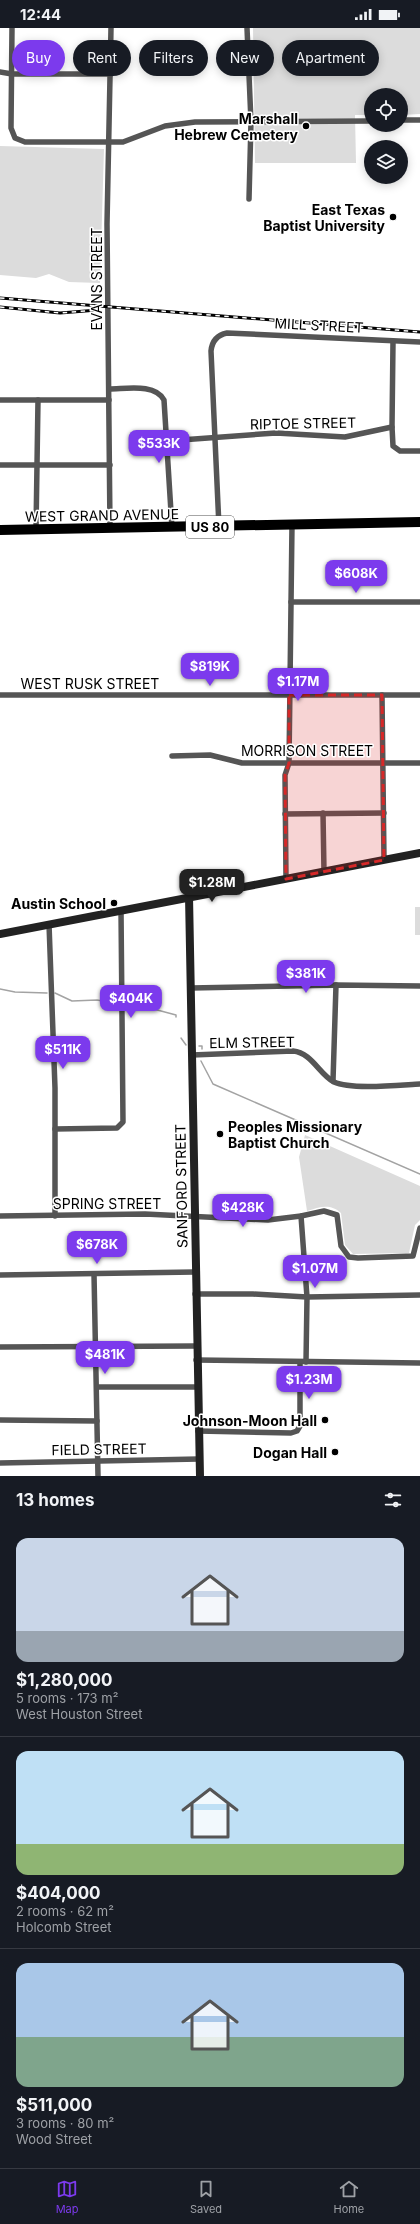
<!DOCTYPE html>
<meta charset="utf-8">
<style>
body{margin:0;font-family:Inter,sans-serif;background:#242831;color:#f1f3f6;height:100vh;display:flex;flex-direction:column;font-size:15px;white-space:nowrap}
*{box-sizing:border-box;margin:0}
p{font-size:13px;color:#9ea1a6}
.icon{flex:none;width:22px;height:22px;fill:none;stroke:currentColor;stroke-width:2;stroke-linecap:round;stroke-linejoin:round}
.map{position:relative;height:1448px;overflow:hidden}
.drawer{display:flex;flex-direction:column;background:#171b24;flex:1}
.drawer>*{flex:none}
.top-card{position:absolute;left:12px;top:12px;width:396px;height:36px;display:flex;gap:8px}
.buttons{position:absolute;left:364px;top:60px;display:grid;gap:8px}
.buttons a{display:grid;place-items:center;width:44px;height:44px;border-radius:50%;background:#171b24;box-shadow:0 2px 10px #0003;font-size:20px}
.price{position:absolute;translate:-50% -34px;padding:0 9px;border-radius:8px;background:#7c3aed;color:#fff;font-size:13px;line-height:26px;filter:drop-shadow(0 1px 2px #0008)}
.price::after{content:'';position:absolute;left:50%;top:24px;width:12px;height:9px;margin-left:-6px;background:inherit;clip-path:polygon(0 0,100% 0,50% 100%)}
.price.current{background:#222;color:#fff}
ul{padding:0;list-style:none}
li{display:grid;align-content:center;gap:8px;height:212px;padding:0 16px}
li+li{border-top:1px solid #363941}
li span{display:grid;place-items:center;height:124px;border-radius:12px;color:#555}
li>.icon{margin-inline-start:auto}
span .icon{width:72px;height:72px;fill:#fffc;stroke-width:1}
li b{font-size:17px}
h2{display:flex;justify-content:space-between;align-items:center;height:48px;padding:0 16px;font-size:17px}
.chip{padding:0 14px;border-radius:18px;background:#171b24;box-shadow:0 2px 10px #0003;font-size:14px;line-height:36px}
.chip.current{background:#7c3aed;color:#fff}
.status{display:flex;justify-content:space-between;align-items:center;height:28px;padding:0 20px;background:#171b24;direction:ltr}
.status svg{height:11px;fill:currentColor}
.tab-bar{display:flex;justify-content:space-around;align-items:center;height:56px;border-top:1px solid #363941;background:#171b24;font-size:11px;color:#9ea1a6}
.tab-bar a{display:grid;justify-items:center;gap:2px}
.tab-bar .current{color:#7c3aed}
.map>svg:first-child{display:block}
.green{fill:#dcdcdc}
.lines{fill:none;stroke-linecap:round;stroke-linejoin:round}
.stream{stroke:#a3a3a3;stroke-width:1.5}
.street{stroke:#555;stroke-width:5.5}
.secondary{stroke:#222;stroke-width:8}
.highway{stroke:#000;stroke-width:10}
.rail-casing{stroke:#000;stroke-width:3}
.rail{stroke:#fff;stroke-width:1.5;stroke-dasharray:4.5;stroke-linecap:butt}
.marked{fill:#d62828;fill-opacity:0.2;stroke:#d62828;stroke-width:3;stroke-dasharray:8 5;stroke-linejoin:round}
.poi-dot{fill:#000;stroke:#fff;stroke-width:1.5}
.labels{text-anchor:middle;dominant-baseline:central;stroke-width:3;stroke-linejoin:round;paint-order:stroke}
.shield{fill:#fff;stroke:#4c4c4c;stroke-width:1}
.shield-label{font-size:13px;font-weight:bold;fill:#000}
.poi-label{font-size:14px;font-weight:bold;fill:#000;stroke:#fff;text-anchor:end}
.street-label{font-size:14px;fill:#000;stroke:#fff}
</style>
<div class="status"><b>12:44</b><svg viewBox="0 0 49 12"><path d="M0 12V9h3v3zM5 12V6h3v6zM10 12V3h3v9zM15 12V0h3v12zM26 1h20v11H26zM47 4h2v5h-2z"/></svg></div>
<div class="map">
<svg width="420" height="1448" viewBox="0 0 420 1448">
<rect width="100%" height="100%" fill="#fff"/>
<!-- green -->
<g class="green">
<polygon points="253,0 420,0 420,86 401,87 401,67 371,67 371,87 355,87 356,135 255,135"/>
<polygon points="0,118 104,121 100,255 69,254 49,246 36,250 0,247"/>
<rect x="415" y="879" width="5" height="28"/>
<path d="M305,1107L420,1158V1192L415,1197L409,1225L353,1226L345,1217L341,1185C330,1175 320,1179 307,1183L299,1129Z"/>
</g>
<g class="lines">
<!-- stream -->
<g class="stream">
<polyline points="0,961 15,964 47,965"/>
<polyline points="55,965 72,973 97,972 120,976"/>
<polyline points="126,977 146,979 176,987 176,989"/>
<polyline points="181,1010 186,1017"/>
<polyline points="199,1018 202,1018 202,1021"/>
<polyline points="201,1033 213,1056 420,1146"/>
</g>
<!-- street -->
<g class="street">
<polyline points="12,0 11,100 15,110 25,114 123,114 165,98 195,94 371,93"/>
<polyline points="247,0 251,94 249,171"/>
<polyline points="0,44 12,46 111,46"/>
<polyline points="401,92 420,92"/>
<polyline points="393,314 392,399 393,418 400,423 420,423"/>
<path d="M109,361C126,361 155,355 164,372L172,500"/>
<polyline points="0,372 109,372"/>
<polyline points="167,413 276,405 345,409 392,399"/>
<polyline points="0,437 110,437"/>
<path d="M219,499L211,323C212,313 217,307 227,305L420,314"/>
<polyline points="110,501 107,196 111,0"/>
<polyline points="36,502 38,372"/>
<polyline points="291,574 420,574"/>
<polyline points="0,667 420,667"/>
<polyline points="382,667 384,832"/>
<polyline points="172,728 210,727 242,735 420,735"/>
<polyline points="323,785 324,844"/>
<polyline points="285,786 384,785"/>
<polyline points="286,851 285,747 289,735 292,497"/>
<polyline points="49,896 55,1060 55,1188"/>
<polyline points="191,960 336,957 420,958"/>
<path d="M192,1027L293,1023C312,1025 319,1046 334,1054C351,1062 400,1057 420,1056"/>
<polyline points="333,1053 336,957"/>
<polyline points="55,1101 117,1100 123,1094 121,882"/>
<polyline points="0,1188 145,1186 268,1192 301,1188 324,1183 337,1187 341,1218 349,1229 358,1230 413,1228 420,1200"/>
<polyline points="301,1188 307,1269 306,1334"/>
<polyline points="94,1246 98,1448"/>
<polyline points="0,1247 195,1244"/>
<polyline points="195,1266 253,1266 307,1269 420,1267"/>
<polyline points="0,1319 196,1318"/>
<polyline points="196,1332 420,1335"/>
<polyline points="97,1359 196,1359"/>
<polyline points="0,1392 97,1393"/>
<polyline points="198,1403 291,1405 297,1403 300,1398 300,1334"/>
<polyline points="0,1435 199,1431"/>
</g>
<!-- secondary -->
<g class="secondary">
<polyline points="189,868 200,1448"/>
<polyline points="0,906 420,825"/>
</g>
<!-- highway -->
<polyline class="highway" points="0,502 420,494"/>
<defs>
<g id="rail">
<polyline points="0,270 420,304"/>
<polyline points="0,279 60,285 98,282"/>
</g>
</defs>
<!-- rail casing -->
<use href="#rail" class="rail-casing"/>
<!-- rail -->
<use href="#rail" class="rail"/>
</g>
<!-- marked area -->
<path class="marked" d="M289,667H382L384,832L286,851L285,747L289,735Z"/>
<!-- markers -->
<g class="poi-dot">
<circle cx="306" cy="98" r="4"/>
<circle cx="393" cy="189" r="4"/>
<circle cx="114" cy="875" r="4"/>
<circle cx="220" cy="1106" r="4"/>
<circle cx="325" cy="1392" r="4"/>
<circle cx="335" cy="1424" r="4"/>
</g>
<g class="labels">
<!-- shield labels -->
<rect class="shield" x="186" y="488" width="48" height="22" rx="3"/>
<g class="shield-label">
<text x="210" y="499">US 80</text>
</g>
<!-- poi labels -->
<g class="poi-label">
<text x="298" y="90">Marshall<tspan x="298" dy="16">Hebrew Cemetery</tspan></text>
<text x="385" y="181">East Texas<tspan x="385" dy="16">Baptist University</tspan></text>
<text x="106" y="875">Austin School</text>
<text x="228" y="1098" text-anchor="start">Peoples Missionary<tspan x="228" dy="16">Baptist Church</tspan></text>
<text x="317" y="1392">Johnson-Moon Hall</text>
<text x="327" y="1424">Dogan Hall</text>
</g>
<!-- street labels -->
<g class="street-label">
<text transform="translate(96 251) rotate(-90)">EVANS STREET</text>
<text transform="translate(319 297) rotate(3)">MILL STREET</text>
<text transform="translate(303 395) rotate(-1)">RIPTOE STREET</text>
<text transform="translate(102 487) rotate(-1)">WEST GRAND AVENUE</text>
<text x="90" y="655">WEST RUSK STREET</text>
<text x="307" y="722">MORRISON STREET</text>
<text transform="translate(252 1014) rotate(-1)">ELM STREET</text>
<text transform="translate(181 1158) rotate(-91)">SANFORD STREET</text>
<text x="107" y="1175">SPRING STREET</text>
<text transform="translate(99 1421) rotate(-1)">FIELD STREET</text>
</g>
</g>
</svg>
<div class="buttons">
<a><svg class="icon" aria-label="locate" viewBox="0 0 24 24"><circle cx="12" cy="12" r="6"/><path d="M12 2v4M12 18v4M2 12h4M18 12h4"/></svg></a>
<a><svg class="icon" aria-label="layers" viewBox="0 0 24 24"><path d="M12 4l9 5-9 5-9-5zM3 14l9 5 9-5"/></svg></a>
</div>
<b class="price" style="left:159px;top:436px">$533K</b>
<b class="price" style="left:356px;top:566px">$608K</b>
<b class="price" style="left:210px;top:659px">$819K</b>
<b class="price" style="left:298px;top:674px">$1.17M</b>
<b class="price current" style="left:212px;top:875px">$1.28M</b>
<b class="price" style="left:306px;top:966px">$381K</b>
<b class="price" style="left:131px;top:991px">$404K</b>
<b class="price" style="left:63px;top:1042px">$511K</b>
<b class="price" style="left:243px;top:1200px">$428K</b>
<b class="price" style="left:97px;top:1237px">$678K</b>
<b class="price" style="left:315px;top:1261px">$1.07M</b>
<b class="price" style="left:105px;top:1347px">$481K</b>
<b class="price" style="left:309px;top:1372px">$1.23M</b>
<div class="top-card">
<a class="chip current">Buy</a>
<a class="chip">Rent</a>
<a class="chip">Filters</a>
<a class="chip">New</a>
<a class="chip">Apartment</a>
</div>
</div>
<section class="drawer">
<h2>13 homes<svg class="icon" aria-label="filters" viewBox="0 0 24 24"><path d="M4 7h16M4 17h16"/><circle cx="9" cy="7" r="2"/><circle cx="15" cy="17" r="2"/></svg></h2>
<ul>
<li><span style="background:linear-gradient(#c9d6e8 75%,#9aa5b1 0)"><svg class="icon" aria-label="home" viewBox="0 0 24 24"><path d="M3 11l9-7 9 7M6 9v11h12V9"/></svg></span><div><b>$1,280,000</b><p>5 rooms · 173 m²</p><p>West Houston Street</p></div></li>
<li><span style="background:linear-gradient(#bfe0f5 75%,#8fb573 0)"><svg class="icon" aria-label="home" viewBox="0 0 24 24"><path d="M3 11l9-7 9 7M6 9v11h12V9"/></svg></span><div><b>$404,000</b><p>2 rooms · 62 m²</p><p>Holcomb Street</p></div></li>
<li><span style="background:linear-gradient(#a9c7e8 60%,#7fa58c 0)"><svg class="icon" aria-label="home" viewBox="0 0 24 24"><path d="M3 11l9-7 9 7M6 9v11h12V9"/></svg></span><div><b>$511,000</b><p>3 rooms · 80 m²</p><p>Wood Street</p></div></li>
</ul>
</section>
<nav class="tab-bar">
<a class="current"><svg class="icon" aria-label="map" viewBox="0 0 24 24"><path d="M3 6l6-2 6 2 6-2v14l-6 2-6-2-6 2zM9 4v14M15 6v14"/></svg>Map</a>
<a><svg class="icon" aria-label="saved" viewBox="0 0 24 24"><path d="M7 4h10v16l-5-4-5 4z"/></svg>Saved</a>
<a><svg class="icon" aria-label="home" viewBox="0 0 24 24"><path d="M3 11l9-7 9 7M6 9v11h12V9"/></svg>Home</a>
</nav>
